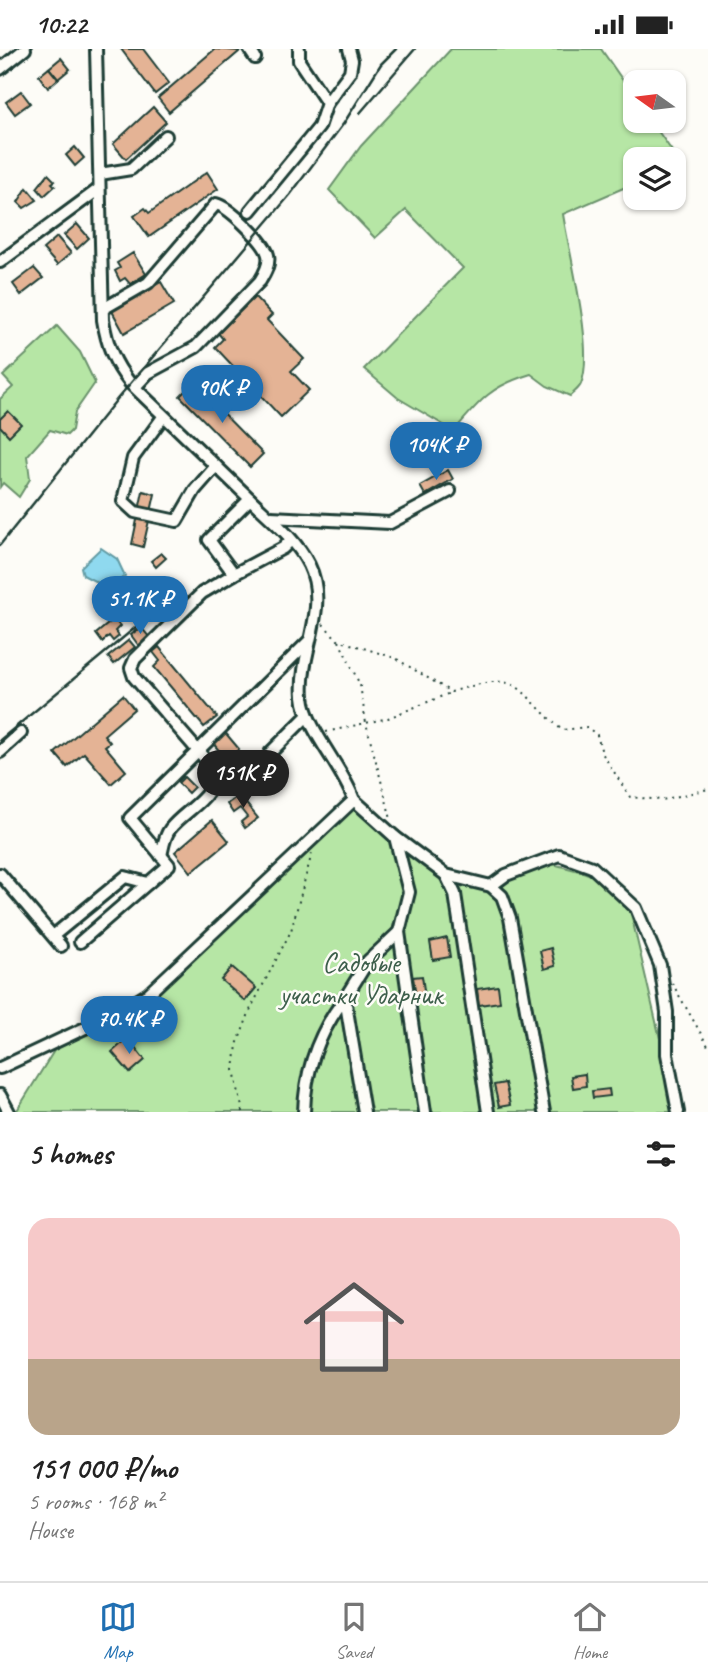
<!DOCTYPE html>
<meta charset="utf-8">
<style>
body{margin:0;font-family:Caveat,sans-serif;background:#f2f2f2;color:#222;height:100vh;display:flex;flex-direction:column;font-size:26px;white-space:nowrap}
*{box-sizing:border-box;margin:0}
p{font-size:23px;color:#767676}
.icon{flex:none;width:38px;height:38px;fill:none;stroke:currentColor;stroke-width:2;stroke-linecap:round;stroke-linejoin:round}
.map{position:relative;height:1063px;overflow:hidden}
.sheet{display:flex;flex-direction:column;background:#fff;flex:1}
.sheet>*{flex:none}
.needle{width:46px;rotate:284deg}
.buttons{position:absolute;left:623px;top:21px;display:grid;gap:14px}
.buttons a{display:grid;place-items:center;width:63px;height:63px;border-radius:14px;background:#fff;box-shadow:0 2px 5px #0004;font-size:35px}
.price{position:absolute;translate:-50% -60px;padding:0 16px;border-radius:24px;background:#1f6fb2;color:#fff;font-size:23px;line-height:46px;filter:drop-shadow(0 2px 4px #0008)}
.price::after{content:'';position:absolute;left:50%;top:42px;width:21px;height:16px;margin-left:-10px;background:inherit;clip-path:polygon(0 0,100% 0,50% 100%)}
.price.on{background:#222;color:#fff}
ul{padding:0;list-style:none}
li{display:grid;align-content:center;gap:14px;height:371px;padding:0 28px}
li+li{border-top:2px solid #e0e0e0}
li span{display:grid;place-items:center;height:217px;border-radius:21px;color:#555}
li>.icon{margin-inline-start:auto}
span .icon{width:126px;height:126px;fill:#fffc;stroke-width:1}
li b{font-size:30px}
h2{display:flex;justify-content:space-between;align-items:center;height:84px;padding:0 28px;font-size:30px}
.status{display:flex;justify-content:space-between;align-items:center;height:49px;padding:0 35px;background:#fff;direction:ltr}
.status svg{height:19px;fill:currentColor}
.tabs{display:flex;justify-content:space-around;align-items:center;height:98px;border-top:2px solid #e0e0e0;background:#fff;font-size:19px;color:#767676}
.tabs a{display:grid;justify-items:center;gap:4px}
.tabs .on{color:#1f6fb2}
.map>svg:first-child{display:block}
.green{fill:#b6e6a5;stroke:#6a926c;stroke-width:2}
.water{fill:#8fd9ef;stroke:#629ba4;stroke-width:2}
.building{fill:#e4b395;stroke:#1f3d34;stroke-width:2}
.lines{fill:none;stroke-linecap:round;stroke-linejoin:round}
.minor-casing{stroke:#1f3d34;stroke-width:16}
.path{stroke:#1f3d34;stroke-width:2;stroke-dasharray:2 5;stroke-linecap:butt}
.minor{stroke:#fdfcf7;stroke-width:10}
.rail{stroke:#1f3d34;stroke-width:2.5}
.labels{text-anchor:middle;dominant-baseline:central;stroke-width:5;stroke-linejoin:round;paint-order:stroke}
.park-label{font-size:28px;fill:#3d5f4b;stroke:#fdfcf7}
</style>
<div class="status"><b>10:22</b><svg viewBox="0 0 49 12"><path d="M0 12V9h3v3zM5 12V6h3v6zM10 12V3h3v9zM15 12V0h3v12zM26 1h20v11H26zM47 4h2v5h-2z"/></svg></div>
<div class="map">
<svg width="708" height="1063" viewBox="0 0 708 1063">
<rect width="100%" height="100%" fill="#fdfcf7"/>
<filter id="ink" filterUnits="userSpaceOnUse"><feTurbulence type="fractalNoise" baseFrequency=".0143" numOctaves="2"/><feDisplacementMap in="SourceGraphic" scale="14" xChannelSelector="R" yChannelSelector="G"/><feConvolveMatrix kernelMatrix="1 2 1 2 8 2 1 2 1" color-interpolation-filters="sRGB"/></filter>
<g filter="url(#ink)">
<!-- green -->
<g class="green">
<path d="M451,0H601L635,49V72H651L681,115L674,118V110H635V134L563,165C569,204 595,302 581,335C579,340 574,343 570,347L547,337L531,325C491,337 480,351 454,382L398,349L364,320L463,219L406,161L375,189L329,141L361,97Z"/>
<polygon points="57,277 80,303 95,334 75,363 72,381 67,386 50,381 27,407 30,430 19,448 3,434 0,438 0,350 13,338 3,327"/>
<polygon points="354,751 446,826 491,837 545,813 583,823 625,839 677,1063 16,1063 60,992 148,945"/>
</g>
<!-- water -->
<polygon class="water" points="101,499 117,510 125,527 108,539 83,526 81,518"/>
<!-- building -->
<g class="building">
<polygon points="121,0 143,0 169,34 155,45"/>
<polygon points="215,0 240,2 169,63 158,49"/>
<polygon points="61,9 70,20 58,30 49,19"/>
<polygon points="49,19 58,30 48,39 39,27"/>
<polygon points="21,42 30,54 15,65 6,53"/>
<polygon points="153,58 166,73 126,110 113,95"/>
<polygon points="75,98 84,109 75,117 66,106"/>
<polygon points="207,123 218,140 149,188 134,167 145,159 149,164"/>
<polygon points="48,125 55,132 52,134 55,137 44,147 37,139"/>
<polygon points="27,139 37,151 24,159 18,153"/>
<polygon points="77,175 89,189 77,200 64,186"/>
<polygon points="57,188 71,204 57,216 43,200"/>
<polygon points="133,204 146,225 130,235 125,229 120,232 115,222 120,219 117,214"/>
<polygon points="34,219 43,229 21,246 13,235"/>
<polygon points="161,233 174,255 124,284 112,262"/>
<polygon points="255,248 272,266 267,271 304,310 291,322 309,341 281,368 215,298 223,290 218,284"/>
<polygon points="193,334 263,405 250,418 180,347"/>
<polygon points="8,362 21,375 9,387 0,377 0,370"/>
<polygon points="448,421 453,430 425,446 420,437"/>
<polygon points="143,442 155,445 143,498 132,495"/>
<polygon points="161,504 166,509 156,518 151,512"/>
<polygon points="114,570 120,577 115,582 119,587 113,592 109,587 102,593 96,585"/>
<polygon points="141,578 149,588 139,597 131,586"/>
<polygon points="129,591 135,598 114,615 108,608"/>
<polygon points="159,598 217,668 204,678 154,618 160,612 153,603"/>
<polygon points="123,646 134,660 104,686 110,693 105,697 126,722 111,735 84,704 67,718 55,704"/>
<polygon points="223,681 239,700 227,711 211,692"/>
<polygon points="184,728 194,738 188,744 178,734"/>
<polygon points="239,746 258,769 245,779 241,773 247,768 240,759 233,764 227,755"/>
<polygon points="212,771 229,792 191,823 175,803"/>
<polygon points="447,889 450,908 433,911 430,893"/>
<polygon points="551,899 555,917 544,920 540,902"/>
<polygon points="232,918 256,939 245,952 221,931"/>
<polygon points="422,927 425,948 416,949 413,928"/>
<polygon points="498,937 500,953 479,956 477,940"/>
<polygon points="128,989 145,1011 130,1024 112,1003"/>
<polygon points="585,1025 586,1037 573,1039 571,1027"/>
<polygon points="505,1034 510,1056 499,1058 494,1036"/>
<polygon points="609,1040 610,1047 593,1049 592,1042"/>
</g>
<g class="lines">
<defs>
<g id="minor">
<polyline points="249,0 255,9"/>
<polyline points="299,0 299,12 327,54"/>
<polyline points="0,20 25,0"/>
<polyline points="100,125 131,120 166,87"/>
<polyline points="250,162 319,78 327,54 350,23 352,11 349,0"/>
<polyline points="0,213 99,140"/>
<path d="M103,260L148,234L216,155C229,158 265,193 268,206C270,215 265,224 260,232L196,298L148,324L135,338"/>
<polyline points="163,368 133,409 123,452 135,463 177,472 195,441 216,417"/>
<polyline points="250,450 209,491 234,525 283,499 291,491"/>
<polyline points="271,468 390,474 450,442"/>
<polyline points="0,703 21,684"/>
<polyline points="270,704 306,668"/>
<polyline points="354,751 395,788 446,826 491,837 502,847 510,869 544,1063"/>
<polyline points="395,788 409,843 399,883 425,1063"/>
<path d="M161,807C163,798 164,788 170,780C185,760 221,747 212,718L134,628L131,619L135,610L202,544L234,525"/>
<polyline points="0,825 61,897"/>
<polyline points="446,826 455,845 488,1063"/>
<polyline points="491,837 506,826 559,806 592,818 636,859 660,916 667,963 667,1005 678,1063"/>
<polyline points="53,887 125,828 148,834"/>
<polyline points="80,893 169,816 130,769 309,592"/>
<path d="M0,1019L117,964L148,945L354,751C341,715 306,681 303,647C299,603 330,559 309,516C295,488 267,467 245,445C207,408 168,371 130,334C114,314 107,296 103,271L96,0"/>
<polyline points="0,1046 9,1063"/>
<path d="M304,1063C305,1020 319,983 345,949"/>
<polyline points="364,1063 345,949 368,912 399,883"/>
</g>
</defs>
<!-- minor casing -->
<use href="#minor" class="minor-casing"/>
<!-- path -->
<g class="path">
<path d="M323,575L338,591L395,609L451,643C524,620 511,637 562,681L587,678L597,686L602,704L630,748L662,751L708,740"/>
<polyline points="339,592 360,636 366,674 391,770"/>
<polyline points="326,683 388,669 450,644"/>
<polyline points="672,934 708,997"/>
<polyline points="243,1063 234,1021 237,996 251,959 291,882 312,804"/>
</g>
<!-- minor -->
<use href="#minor" class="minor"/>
<!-- rail -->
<g class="rail">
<polyline points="360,64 415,0"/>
<polyline points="0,496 118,349 290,146 344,74 381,15 396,0"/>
<polyline points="0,691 136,578"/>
</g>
</g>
</g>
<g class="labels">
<!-- park labels -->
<g class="park-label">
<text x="361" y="913">Садовые<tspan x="361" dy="32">участки Ударник</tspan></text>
</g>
</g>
</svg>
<div class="buttons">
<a><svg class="needle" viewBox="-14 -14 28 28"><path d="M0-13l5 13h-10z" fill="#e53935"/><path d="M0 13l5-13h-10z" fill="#767676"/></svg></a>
<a><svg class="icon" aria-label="layers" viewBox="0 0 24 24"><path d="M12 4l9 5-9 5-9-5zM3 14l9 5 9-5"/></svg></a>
</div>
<b class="price" style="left:222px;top:376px">90K ₽</b>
<b class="price" style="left:436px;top:433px">104K ₽</b>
<b class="price" style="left:140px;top:587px">51.1K ₽</b>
<b class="price on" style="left:243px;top:761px">151K ₽</b>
<b class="price" style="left:129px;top:1007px">70.4K ₽</b>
</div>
<section class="sheet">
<h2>5 homes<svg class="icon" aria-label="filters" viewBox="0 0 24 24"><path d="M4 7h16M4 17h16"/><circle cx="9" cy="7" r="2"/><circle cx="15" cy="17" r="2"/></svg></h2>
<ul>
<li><span style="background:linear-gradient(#f6c9c9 65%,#b9a48a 0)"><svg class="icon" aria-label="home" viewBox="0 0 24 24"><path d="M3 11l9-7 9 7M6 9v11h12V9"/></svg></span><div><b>151 000 ₽/mo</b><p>5 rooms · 168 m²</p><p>House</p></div></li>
</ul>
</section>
<nav class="tabs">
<a class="on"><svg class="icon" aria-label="map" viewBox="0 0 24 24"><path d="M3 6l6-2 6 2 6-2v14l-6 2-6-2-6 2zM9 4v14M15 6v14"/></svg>Map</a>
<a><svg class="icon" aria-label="saved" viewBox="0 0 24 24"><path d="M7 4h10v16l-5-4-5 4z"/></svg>Saved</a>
<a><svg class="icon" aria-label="home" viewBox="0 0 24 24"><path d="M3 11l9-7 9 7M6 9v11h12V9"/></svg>Home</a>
</nav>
